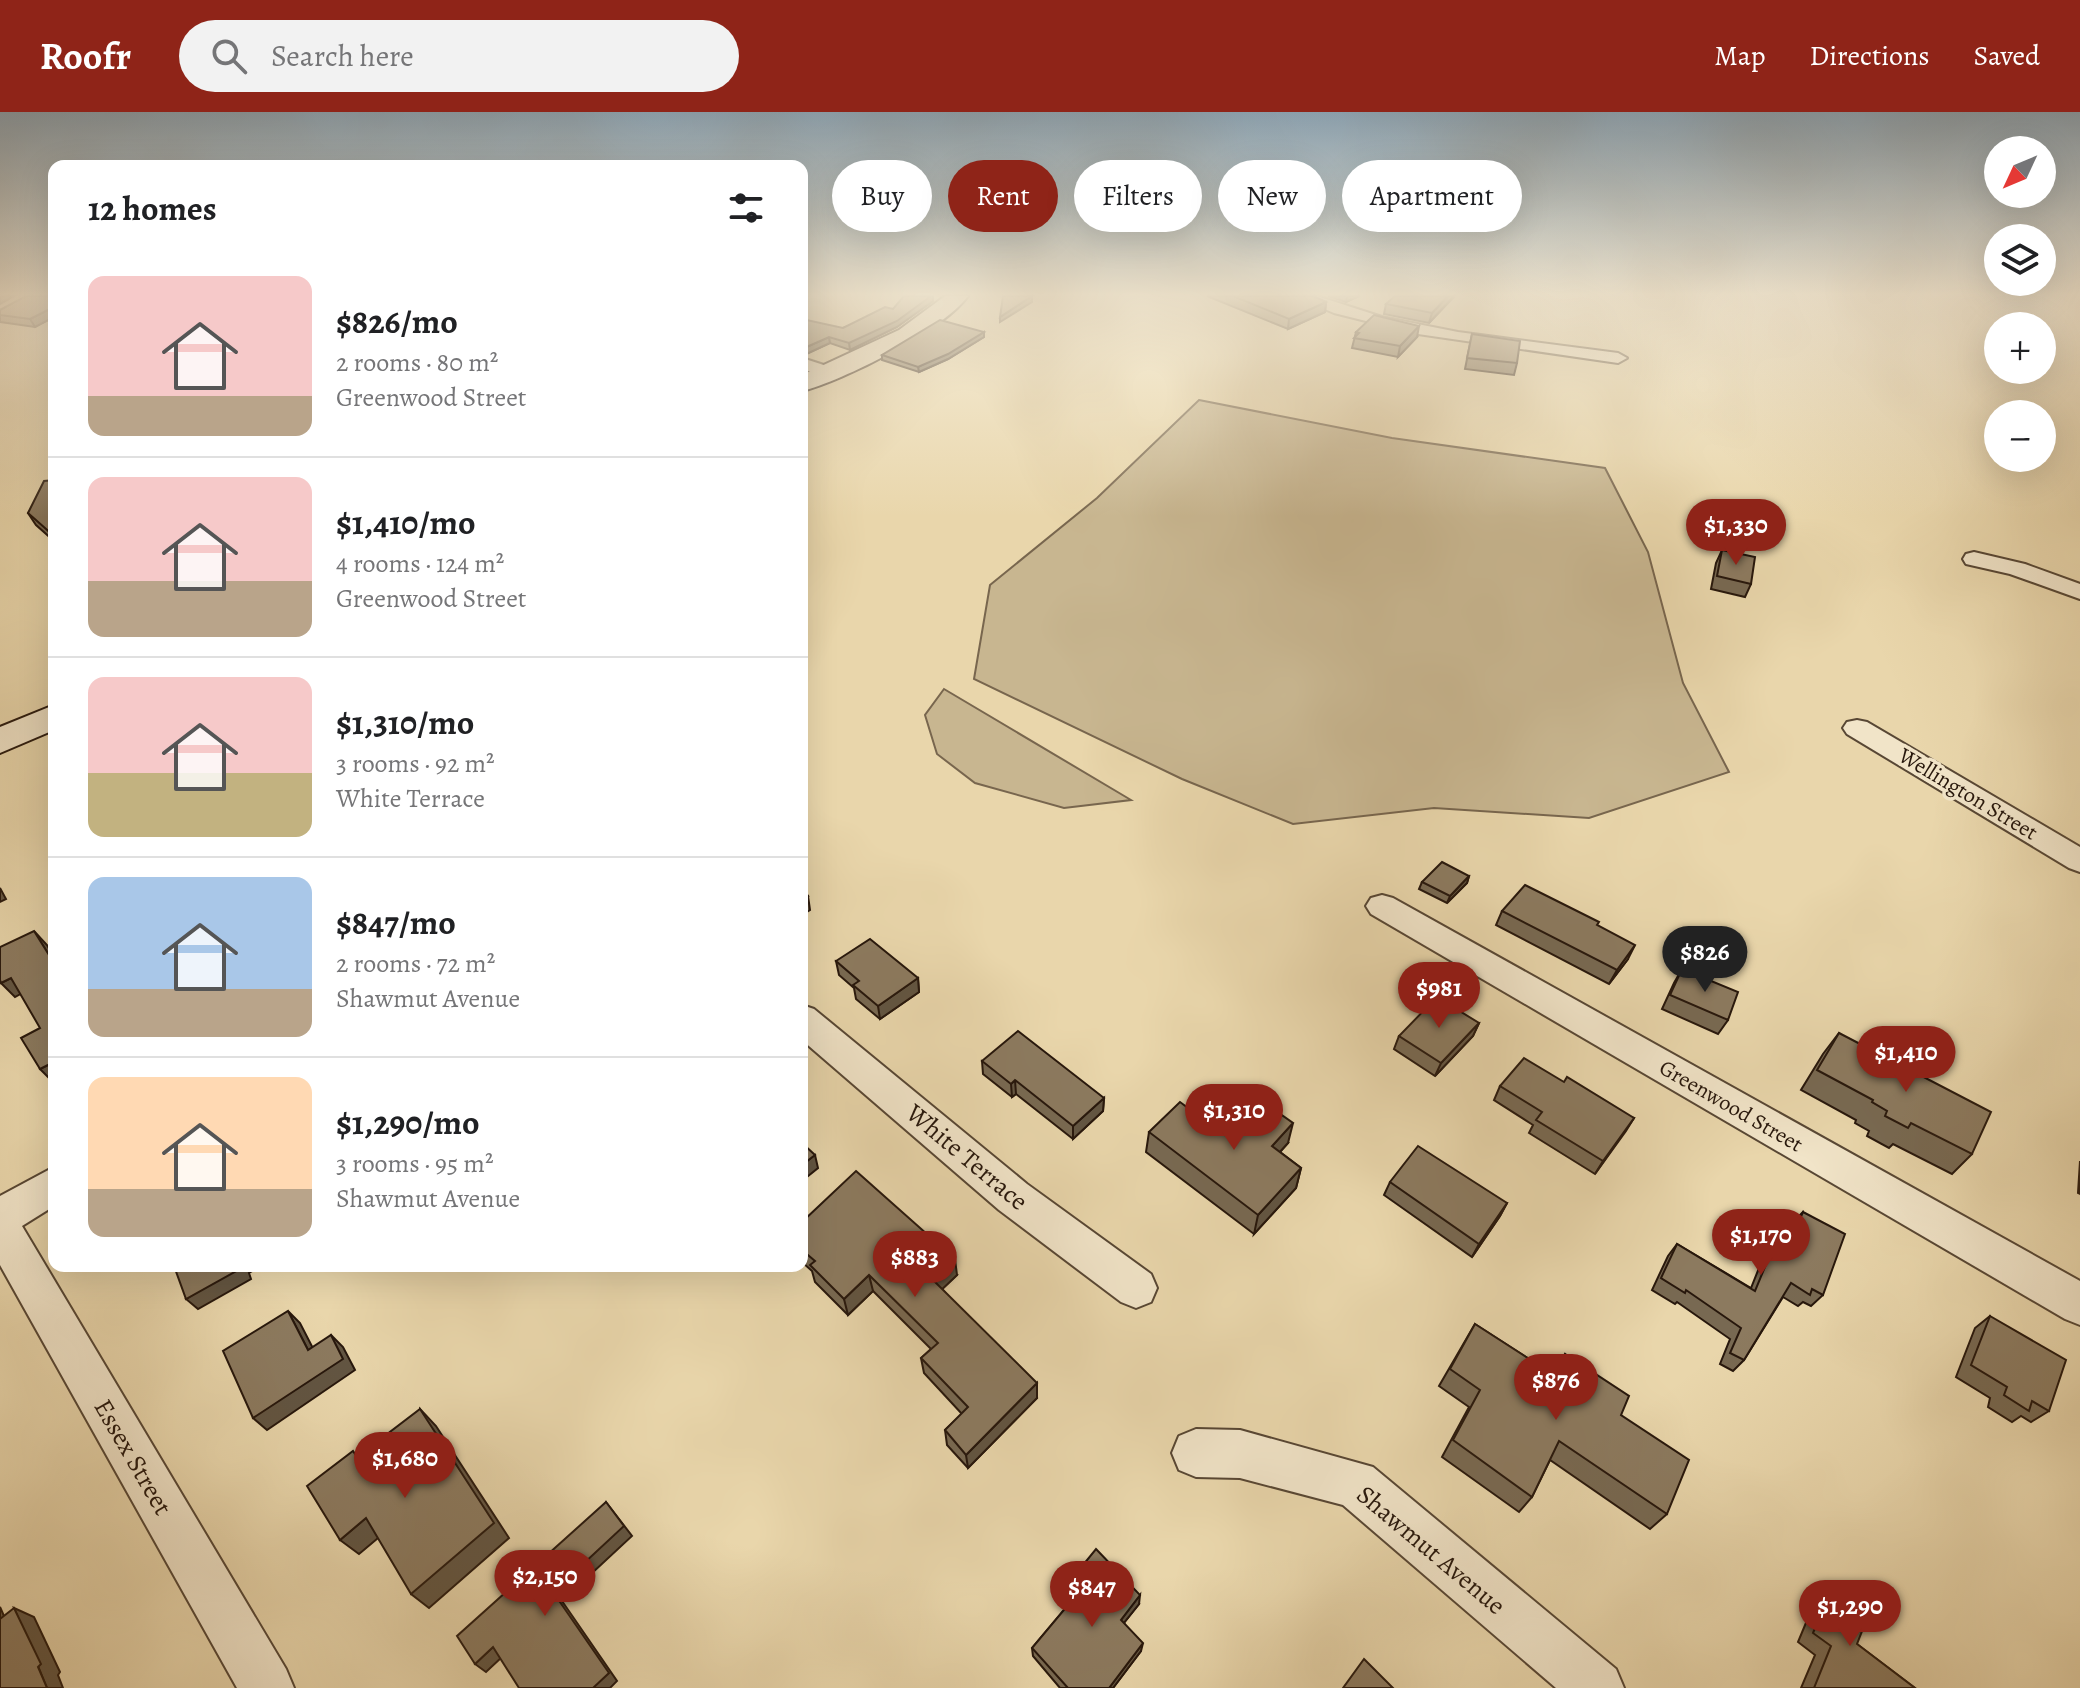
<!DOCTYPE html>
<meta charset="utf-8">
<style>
body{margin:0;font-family:Alegreya,serif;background:#f2f2f2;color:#202124;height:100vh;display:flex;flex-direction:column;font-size:30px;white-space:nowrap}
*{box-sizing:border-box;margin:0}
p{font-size:26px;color:#757577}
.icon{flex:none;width:44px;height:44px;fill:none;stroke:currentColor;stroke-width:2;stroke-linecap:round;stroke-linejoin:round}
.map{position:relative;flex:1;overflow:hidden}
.drawer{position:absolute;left:48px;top:48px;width:760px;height:1112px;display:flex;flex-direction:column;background:#fff;border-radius:16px;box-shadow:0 8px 32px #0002}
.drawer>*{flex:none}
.top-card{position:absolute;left:832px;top:48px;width:760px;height:72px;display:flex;gap:16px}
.needle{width:52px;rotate:226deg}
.controls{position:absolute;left:1984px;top:24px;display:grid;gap:16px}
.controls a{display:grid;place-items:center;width:72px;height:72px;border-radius:50%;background:#fff;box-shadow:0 8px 32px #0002;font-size:40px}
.price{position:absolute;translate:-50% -68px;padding:0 18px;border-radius:28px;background:#8f2418;color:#fff;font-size:26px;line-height:52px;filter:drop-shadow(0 2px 4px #0008)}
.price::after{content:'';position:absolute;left:50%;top:48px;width:24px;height:18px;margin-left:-12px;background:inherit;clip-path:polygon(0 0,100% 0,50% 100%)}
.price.current{background:#222;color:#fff}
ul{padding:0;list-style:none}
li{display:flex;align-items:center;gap:24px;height:200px;padding:0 40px}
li+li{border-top:2px solid #e0e0e0}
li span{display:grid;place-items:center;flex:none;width:224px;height:160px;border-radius:16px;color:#555}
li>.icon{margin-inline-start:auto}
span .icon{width:96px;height:96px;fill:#fffc;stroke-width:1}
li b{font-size:34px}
h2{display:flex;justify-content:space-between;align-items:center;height:96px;padding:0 40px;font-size:34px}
.chip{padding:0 28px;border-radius:36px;background:#fff;box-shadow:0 8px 32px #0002;font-size:28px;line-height:72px}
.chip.current{background:#8f2418;color:#fff}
header{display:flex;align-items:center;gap:48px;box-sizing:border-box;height:112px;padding:0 40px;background:#8f2418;color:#fff}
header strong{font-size:38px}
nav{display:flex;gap:44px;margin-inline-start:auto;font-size:28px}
.search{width:560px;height:72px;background:#f2f2f2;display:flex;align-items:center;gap:20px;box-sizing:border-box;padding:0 28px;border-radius:44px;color:#757577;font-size:30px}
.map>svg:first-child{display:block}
.green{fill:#c8b690;stroke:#78664e;stroke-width:2}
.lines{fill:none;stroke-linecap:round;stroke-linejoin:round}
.street-casing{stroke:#584734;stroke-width:4}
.secondary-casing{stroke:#27170c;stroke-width:4}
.street{fill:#f1e4c8;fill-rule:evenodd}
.secondary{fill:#f1e4c8;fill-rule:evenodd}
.wall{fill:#786952;stroke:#27170c;stroke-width:2}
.shaded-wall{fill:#625542;stroke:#27170c;stroke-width:2}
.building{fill:#8c7a5f;stroke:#27170c;stroke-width:2}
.labels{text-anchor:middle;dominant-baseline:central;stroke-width:7;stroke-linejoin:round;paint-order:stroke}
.street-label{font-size:22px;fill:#27170c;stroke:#f1e4c8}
.near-street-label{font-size:26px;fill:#27170c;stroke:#f1e4c8}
</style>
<header>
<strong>Roofr</strong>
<div class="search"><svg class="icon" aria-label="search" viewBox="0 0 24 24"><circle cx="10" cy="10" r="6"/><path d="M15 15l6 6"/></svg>Search here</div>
<nav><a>Map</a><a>Directions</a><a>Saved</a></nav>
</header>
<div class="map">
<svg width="2080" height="1576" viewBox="0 0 2080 1576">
<rect width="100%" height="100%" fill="#e9d6ab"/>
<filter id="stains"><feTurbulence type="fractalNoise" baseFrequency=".0025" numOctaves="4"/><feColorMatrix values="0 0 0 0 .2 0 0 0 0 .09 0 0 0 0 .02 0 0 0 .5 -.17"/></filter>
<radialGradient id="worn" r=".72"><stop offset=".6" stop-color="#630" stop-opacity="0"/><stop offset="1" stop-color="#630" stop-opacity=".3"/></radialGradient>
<!-- green -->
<g class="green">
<polygon points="1199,288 1392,326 1605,356 1648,440 1683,571 1729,660 1589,706 1434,696 1293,712 1182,667 974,567 990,473 1097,386"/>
<polygon points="944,577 1131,688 1064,696 975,671 937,642 925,603"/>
</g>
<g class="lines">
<defs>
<g id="street">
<polygon points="1294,184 1317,184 1382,205 1458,220 1618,241 1627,246 1618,251 1418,222 1334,201"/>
<polygon points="802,246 833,256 836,260 827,265 802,257"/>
<polygon points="1974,440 2025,452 2080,472 2080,487 2010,462 1966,452 1963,447 1966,442"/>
<polygon points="1857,608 1867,610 2080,735 2080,760 2069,756 1847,622 1843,616 1847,610"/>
<polygon points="1382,783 1393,786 2080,1169 2080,1213 2065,1207 1371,802 1366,794 1371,786"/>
<polygon points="802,893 814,897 1027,1072 1151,1162 1157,1176 1151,1190 1136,1196 1121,1190 999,1098 802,928"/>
<polygon points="54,1055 54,1094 22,1114 286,1557 294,1576 237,1576 0,1153 0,1084"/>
<polygon points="1196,1317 1240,1318 1373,1355 1616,1557 1624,1576 1556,1576 1343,1393 1240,1366 1196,1365 1179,1358 1172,1341 1179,1324"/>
</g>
<g id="secondary">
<path d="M945,184H968C943,218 843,269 802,279V263L899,218Z"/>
<polygon points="54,593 54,618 0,641 0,615"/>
</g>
</defs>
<!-- street casing -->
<use href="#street" class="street-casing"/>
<!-- secondary casing -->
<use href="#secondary" class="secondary-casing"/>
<!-- street -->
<use href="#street" class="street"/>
<!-- secondary -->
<use href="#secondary" class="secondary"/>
</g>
<!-- wall -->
<g class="wall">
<polygon points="54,184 54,205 35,215 0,210 0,198"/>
<polygon points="1207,184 1313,184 1326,190 1325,200 1288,217"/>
<polygon points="1328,184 1359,184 1346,190"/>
<polygon points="1453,186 1429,211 1384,202 1386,192"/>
<polygon points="933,189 897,215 850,238 830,231 802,244 843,216 893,197"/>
<polygon points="984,220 984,225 948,247 919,260 882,248 882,243"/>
<polygon points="1356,220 1417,225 1398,245 1352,236"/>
<polygon points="1472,222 1517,251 1514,263 1465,257"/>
<polygon points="54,368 54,429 36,413 28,401"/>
<polygon points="1722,438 1751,472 1745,485 1711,477 1716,451"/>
<polygon points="1469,764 1467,771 1447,791 1419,777 1422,770"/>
<polygon points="1502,799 1598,814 1628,847 1609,872 1496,813"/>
<polygon points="836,849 918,866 919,880 880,907 856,887 854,876 839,863"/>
<polygon points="1682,857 1728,908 1718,922 1662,897 1674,871"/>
<polygon points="1479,911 1473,924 1435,964 1394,937 1399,924"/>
<polygon points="1839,921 1972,1042 1952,1062 1893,1032 1889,1036 1867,1024 1869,1019 1855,1011 1856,1008 1801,978 1823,942"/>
<polygon points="982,949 1104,986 1103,999 1073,1027 1016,982 1012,985 983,962"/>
<polygon points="1500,974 1634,1006 1595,1062 1529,1021 1533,1013 1494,988"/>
<polygon points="1149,1020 1224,1023 1288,1031 1280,1040 1301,1056 1296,1076 1254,1122 1146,1040"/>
<polygon points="2080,1049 2080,1082 2078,1081"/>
<polygon points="1390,1070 1507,1091 1500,1104 1472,1145 1384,1083"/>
<polygon points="1803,1100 1823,1183 1811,1194 1803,1190 1798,1194 1783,1185 1744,1248 1733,1259 1720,1252 1730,1227 1677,1190 1675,1192 1652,1178 1668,1144 1677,1132 1751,1176 1775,1116 1786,1104 1794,1109"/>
<polygon points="802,1110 957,1163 942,1177 1037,1286 968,1356 947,1333 945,1318 962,1302 924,1261 921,1246 931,1237 873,1179 848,1203 815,1170 812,1159 802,1150"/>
<polygon points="1990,1204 2049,1299 2031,1310 2021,1304 2012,1310 1988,1295 1990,1286 1956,1265 1975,1216"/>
<polygon points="1475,1212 1551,1261 1565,1242 1621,1303 1667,1402 1650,1417 1550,1348 1532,1385 1519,1400 1442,1345 1469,1295 1439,1274"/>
<polygon points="1070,1469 1139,1492 1124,1511 1141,1539 1113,1576 1060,1576 1033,1544 1032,1536 1075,1485 1069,1478"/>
<polygon points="1833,1473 1857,1532 1915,1576 1801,1576 1815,1543 1798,1530 1818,1482"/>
</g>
<!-- shaded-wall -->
<g class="shaded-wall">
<polygon points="0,184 14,184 0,192"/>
<polygon points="931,184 933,184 933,189 897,215 850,238 849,231"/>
<polygon points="1032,184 1032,190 1000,210 1000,205"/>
<polygon points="1347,184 1359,184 1346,190"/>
<polygon points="1448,184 1454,184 1429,211 1432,201"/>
<polygon points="1326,190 1325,200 1288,217 1289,207"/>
<polygon points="54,195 54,205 35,215 30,207"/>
<polygon points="1419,214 1417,225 1398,245 1400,234"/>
<polygon points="984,220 984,225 948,247 919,260 918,255"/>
<polygon points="829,225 830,231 802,244 802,237"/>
<polygon points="1469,764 1467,771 1447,791 1450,784"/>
<polygon points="0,776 6,787 0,790"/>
<polygon points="808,784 810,798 802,803 802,787"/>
<polygon points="34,819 47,833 54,845 54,851"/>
<polygon points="1635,833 1628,847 1609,872 1617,858"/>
<polygon points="11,866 24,880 15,885 1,871"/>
<polygon points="918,866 919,880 880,907 878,894"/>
<polygon points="1479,911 1473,924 1435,964 1441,951"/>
<polygon points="54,950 54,971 40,957"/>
<polygon points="1015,968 1016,982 1012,985 1011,972"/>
<polygon points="1104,986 1103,999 1073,1027 1073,1014"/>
<polygon points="1634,1006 1626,1019 1595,1062 1603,1049"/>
<polygon points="1293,1011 1288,1031 1267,1054 1272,1034"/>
<polygon points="815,1043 818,1056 802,1069 802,1053"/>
<polygon points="1301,1056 1296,1076 1254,1122 1258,1103"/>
<polygon points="1507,1091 1500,1104 1472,1145 1479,1132"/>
<polygon points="955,1147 957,1163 935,1184 933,1168"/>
<polygon points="240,1154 261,1154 249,1161 251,1167 198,1197 186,1187"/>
<polygon points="869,1163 873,1179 848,1203 844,1187"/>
<polygon points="288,1199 300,1211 320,1250 308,1238"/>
<polygon points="331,1223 343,1235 355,1258 267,1318 253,1306"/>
<polygon points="1037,1271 1037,1286 968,1356 966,1343"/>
<polygon points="420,1297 436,1314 509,1426 429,1496 411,1482"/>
<polygon points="606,1390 632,1424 562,1489 617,1569 610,1576 593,1576 553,1480"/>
<polygon points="366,1406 384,1421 359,1442 340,1428"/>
<polygon points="1140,1483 1139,1492 1119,1517 1121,1508"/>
<polygon points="0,1495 12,1522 0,1517"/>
<polygon points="14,1496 34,1505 60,1560 58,1563 63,1576 47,1576"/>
<polygon points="1143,1531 1141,1539 1113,1576 1109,1576"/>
<polygon points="493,1535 504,1543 486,1560 475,1552"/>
</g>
<!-- building -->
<g class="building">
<polygon points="26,184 54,184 54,195 30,207 0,203 0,198"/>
<polygon points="904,184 931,184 897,209 849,231 829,225 802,237 802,207 843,216 885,195 893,197"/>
<polygon points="1003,184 1032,184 1000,205"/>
<polygon points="1233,184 1313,184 1326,190 1289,207"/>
<polygon points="1395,184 1448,184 1432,201 1386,192"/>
<polygon points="1374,203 1419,214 1400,234 1354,226 1359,221 1356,220"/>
<polygon points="940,208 984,220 948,242 918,255 882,243"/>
<polygon points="1472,222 1520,229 1517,251 1467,246"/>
<polygon points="54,368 54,424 28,401 44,369"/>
<polygon points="1722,438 1755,445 1751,472 1717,464"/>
<polygon points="1442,750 1469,764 1450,784 1422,770"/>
<polygon points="1525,773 1599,810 1597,813 1635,833 1617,858 1502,799"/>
<polygon points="802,779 808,784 802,787"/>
<polygon points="34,819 54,851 54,950 40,957 21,926 40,916 11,866 1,871 0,868 0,835"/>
<polygon points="870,827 918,866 878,894 853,873 859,869 836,849"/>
<polygon points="1682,857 1738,880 1728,908 1670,883"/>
<polygon points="1437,885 1479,911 1441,951 1399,924"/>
<polygon points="1018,919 1104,986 1073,1014 1015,968 1011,972 982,949"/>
<polygon points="1839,921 1991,1000 1972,1042 1911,1011 1908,1016 1885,1004 1887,999 1872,990 1873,988 1817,958"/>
<polygon points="1524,946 1564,970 1567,965 1634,1006 1603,1049 1536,1008 1542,1000 1500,974"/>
<polygon points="1259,987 1293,1011 1272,1034 1301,1056 1258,1103 1149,1020 1180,990 1224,1023"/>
<polygon points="802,1031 815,1043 802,1053"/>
<polygon points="1418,1034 1507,1091 1479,1132 1390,1070"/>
<polygon points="856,1059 955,1147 933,1168 1037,1271 966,1343 945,1318 968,1295 921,1246 938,1231 869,1163 844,1187 810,1153 815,1149 802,1138 802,1110"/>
<polygon points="1803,1100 1845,1122 1823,1183 1812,1177 1810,1183 1791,1171 1744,1248 1730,1241 1741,1216 1686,1178 1685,1181 1661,1166 1677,1132 1755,1179 1786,1104 1798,1111"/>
<polygon points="174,1154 240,1154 240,1157 186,1187"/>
<polygon points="288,1199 308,1238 331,1223 343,1247 253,1306 223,1239"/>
<polygon points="1990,1204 2066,1248 2049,1299 2032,1289 2029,1299 2004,1283 2007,1275 1971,1253"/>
<polygon points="1475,1212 1554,1263 1565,1242 1629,1284 1621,1303 1689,1348 1667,1402 1559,1329 1532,1385 1453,1328 1480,1278 1450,1257"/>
<polygon points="420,1297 494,1411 411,1482 366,1406 340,1428 307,1374 353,1339 357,1345"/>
<polygon points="606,1390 624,1414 553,1480 609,1561 593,1576 519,1576 493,1535 475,1552 457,1524"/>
<polygon points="1096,1437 1140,1483 1121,1508 1143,1531 1109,1576 1068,1576 1032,1536 1079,1480 1070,1469"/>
<polygon points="1833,1473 1870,1499 1857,1532 1915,1576 1814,1576 1831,1534 1813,1521"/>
<polygon points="14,1496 41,1552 38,1555 47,1576 0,1576 0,1507"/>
<polygon points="1364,1547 1393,1576 1343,1576"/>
</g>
<!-- sky -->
<linearGradient id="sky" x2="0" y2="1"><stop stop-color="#8ea8ba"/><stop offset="0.45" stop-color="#f5edd9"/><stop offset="1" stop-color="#f5edd9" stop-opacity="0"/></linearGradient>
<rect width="2080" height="405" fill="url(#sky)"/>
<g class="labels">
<!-- street labels -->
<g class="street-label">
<text transform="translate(1968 682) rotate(31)">Wellington Street</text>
<text transform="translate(1731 994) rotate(30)">Greenwood Street</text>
</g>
<!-- near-street labels -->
<g class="near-street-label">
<text transform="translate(967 1045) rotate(40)">White Terrace</text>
<text transform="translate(133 1345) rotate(60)">Essex Street</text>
<text transform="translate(1431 1438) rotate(40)">Shawmut Avenue</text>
</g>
</g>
<rect width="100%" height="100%" filter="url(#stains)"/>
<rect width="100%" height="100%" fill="url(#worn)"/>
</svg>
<div class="controls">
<a><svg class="needle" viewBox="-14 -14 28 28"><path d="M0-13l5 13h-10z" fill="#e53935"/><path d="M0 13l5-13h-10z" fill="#757577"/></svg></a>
<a><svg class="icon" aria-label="layers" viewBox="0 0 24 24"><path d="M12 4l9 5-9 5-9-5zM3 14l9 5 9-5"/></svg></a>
<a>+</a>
<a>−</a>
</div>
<b class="price" style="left:1736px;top:455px">$1,330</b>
<b class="price current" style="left:1705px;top:882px">$826</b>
<b class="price" style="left:1439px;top:918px">$981</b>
<b class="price" style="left:1906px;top:982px">$1,410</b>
<b class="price" style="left:1234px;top:1040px">$1,310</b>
<b class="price" style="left:1761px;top:1165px">$1,170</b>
<b class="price" style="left:915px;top:1187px">$883</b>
<b class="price" style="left:1556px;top:1310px">$876</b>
<b class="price" style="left:405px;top:1388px">$1,680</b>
<b class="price" style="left:545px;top:1506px">$2,150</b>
<b class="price" style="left:1092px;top:1517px">$847</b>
<b class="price" style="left:1850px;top:1536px">$1,290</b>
<div class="top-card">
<a class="chip">Buy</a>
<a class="chip current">Rent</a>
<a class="chip">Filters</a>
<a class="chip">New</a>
<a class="chip">Apartment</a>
</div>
<section class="drawer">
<h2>12 homes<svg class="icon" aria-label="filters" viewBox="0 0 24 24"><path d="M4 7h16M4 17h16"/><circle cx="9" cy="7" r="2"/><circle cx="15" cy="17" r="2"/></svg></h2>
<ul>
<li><span style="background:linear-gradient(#f6c9c9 75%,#b9a48a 0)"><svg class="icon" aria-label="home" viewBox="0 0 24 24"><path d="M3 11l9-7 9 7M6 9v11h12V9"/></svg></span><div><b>$826/mo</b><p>2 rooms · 80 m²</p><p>Greenwood Street</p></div></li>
<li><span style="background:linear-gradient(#f6c9c9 65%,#b9a48a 0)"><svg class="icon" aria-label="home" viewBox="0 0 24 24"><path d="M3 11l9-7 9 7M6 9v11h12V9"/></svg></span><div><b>$1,410/mo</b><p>4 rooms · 124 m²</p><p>Greenwood Street</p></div></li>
<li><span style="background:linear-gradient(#f6c9c9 60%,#c2b280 0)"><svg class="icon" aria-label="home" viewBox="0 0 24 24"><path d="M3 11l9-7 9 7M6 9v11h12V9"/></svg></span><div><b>$1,310/mo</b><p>3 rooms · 92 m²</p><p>White Terrace</p></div></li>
<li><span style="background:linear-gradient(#a9c7e8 70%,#b9a48a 0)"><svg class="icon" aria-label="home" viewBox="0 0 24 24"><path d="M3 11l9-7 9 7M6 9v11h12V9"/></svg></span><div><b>$847/mo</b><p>2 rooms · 72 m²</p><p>Shawmut Avenue</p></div></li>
<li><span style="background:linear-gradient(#ffd9b3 70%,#b9a48a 0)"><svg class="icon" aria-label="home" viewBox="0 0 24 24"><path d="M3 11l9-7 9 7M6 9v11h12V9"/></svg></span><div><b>$1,290/mo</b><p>3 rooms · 95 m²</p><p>Shawmut Avenue</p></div></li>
</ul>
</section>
</div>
